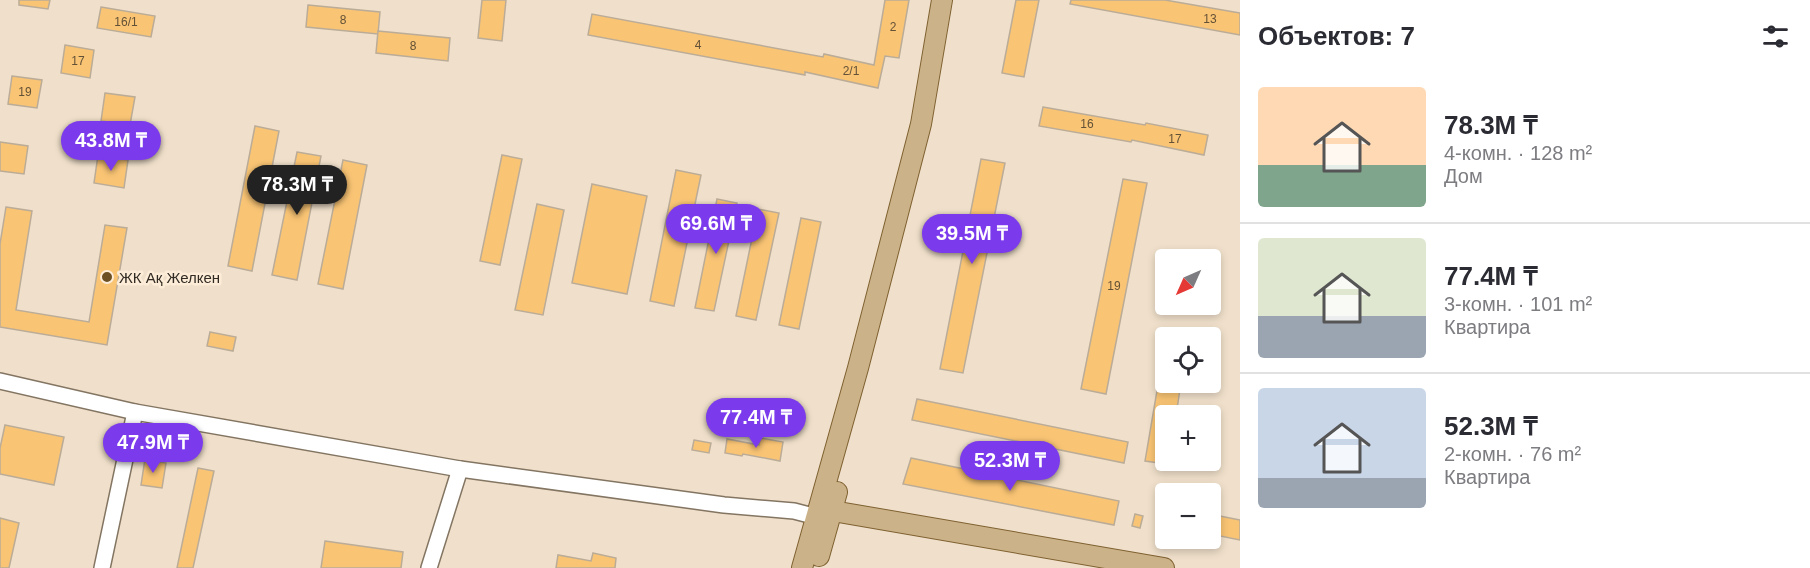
<!DOCTYPE html>
<html lang="ru">
<meta charset="utf-8">
<style>
body{margin:0;font-family:Helvetica,sans-serif;background:#f7f7f7;color:#2b2b33;height:100vh;display:flex;flex-direction:column;font-size:22px;white-space:nowrap}
*{box-sizing:border-box;margin:0}
p{font-size:20px;color:#7c7c81}
.icon{flex:none;width:33px;height:33px;fill:none;stroke:currentColor;stroke-width:2;stroke-linecap:round;stroke-linejoin:round}
.map{position:relative;flex:1;overflow:hidden}
.side{display:flex;flex-direction:column;background:#fff;width:570px}
.side>*{flex:none}
.needle{width:39px;rotate:225deg}
.controls{position:absolute;left:1155px;top:249px;display:grid;gap:12px}
.controls a{display:grid;place-items:center;width:66px;height:66px;border-radius:6px;background:#fff;box-shadow:0 3px 9px #0003;font-size:30px}
.price{position:absolute;translate:-50% -51px;padding:0 14px;border-radius:21px;background:#7c3aed;color:#fff;font-size:20px;line-height:39px;filter:drop-shadow(0 2px 3px #0008)}
.price::after{content:'';position:absolute;left:50%;top:36px;width:18px;height:14px;margin-left:-9px;background:inherit;clip-path:polygon(0 0,100% 0,50% 100%)}
.price.on{background:#222;color:#fff}
ul{padding:0;list-style:none}
li{display:flex;align-items:center;gap:18px;height:150px;padding:0 18px}
li+li{border-top:2px solid #e1e1e2}
li span{display:grid;place-items:center;flex:none;width:168px;height:120px;border-radius:6px;color:#555}
li>.icon{margin-inline-start:auto}
span .icon{width:72px;height:72px;fill:#fffc;stroke-width:1}
li b{font-size:26px}
h2{display:flex;justify-content:space-between;align-items:center;height:72px;padding:0 18px;font-size:26px}
main{display:flex;flex:1;min-height:0}
.map>svg:first-child{display:block}
.building{fill:#f9c474;stroke:#bbac98;stroke-width:1.5}
.lines{fill:none;stroke-linecap:round;stroke-linejoin:round}
.minor-casing{stroke:#837562;stroke-width:18}
.major-casing{stroke:#7f6131;stroke-width:22}
.minor{stroke:#fff;stroke-width:15}
.major{stroke:#cbb288;stroke-width:20}
.poi-dot{fill:#6c5023;stroke:#fdedd8;stroke-width:2}
.labels{text-anchor:middle;dominant-baseline:central;stroke-width:5;stroke-linejoin:round;paint-order:stroke}
.number-label{font-size:12px;fill:#635137}
.poi-label{font-size:15px;fill:#312b23;stroke:#fdedd8;text-anchor:start}
</style>
<main>
<div class="map">
<svg width="1240" height="568" viewBox="0 0 1240 568">
<rect width="100%" height="100%" fill="#f0e0cb"/>
<!-- building -->
<g class="building">
<polygon points="19,0 50,0 48,9 19,5"/>
<polygon points="482,0 506,0 502,41 478,38"/>
<polygon points="885,0 909,0 899,58 885,56 878,88 805,72 805,75 588,35 592,14 823,57 824,54 874,65"/>
<polygon points="1016,0 1039,0 1024,77 1002,73"/>
<polygon points="1071,0 1165,0 1240,13 1240,35 1070,4"/>
<polygon points="308,5 380,12 378,34 306,27"/>
<polygon points="101,7 155,16 151,37 97,28"/>
<polygon points="378,31 450,38 448,61 376,53"/>
<polygon points="65,45 94,50 90,78 61,73"/>
<polygon points="12,76 42,80 37,108 8,104"/>
<polygon points="105,93 135,97 130,125 101,121"/>
<polygon points="1043,107 1145,125 1146,123 1208,135 1204,155 1132,140 1131,142 1039,126"/>
<polygon points="255,126 279,131 252,271 228,266"/>
<polygon points="0,142 28,146 24,174 0,171"/>
<polygon points="297,152 321,156 297,280 272,275"/>
<polygon points="98,155 128,160 124,188 94,183"/>
<polygon points="502,155 522,159 500,265 480,261"/>
<polygon points="981,159 1005,163 963,373 940,369"/>
<polygon points="343,160 367,165 343,289 318,284"/>
<polygon points="676,170 701,175 674,306 650,301"/>
<polygon points="1123,179 1147,183 1106,394 1081,389"/>
<polygon points="592,184 647,196 627,294 572,283"/>
<polygon points="717,199 737,203 714,311 695,308"/>
<polygon points="537,204 564,210 543,315 515,310"/>
<polygon points="6,207 32,211 16,310 89,322 105,225 127,228 107,345 0,327 0,244"/>
<polygon points="758,209 779,213 756,320 736,316"/>
<polygon points="801,218 821,222 799,329 779,325"/>
<polygon points="210,332 236,337 233,351 207,346"/>
<polygon points="1161,367 1166,367 1166,382 1181,382 1176,416 1166,416 1166,464 1145,461"/>
<polygon points="917,399 1128,442 1124,463 912,420"/>
<polygon points="5,425 64,437 54,485 0,474 0,448"/>
<polygon points="760,438 783,442 780,461 743,454 742,456 725,453 727,439 759,445"/>
<polygon points="694,440 711,443 709,453 692,450"/>
<polygon points="911,458 1119,501 1114,525 903,484"/>
<polygon points="145,459 166,463 162,488 141,485"/>
<polygon points="198,468 214,471 193,568 177,568"/>
<polygon points="1135,514 1143,516 1140,528 1132,526"/>
<polygon points="1210,514 1240,520 1240,540 1210,534"/>
<polygon points="0,518 19,523 9,568 0,568"/>
<polygon points="325,541 403,552 401,568 321,568"/>
<polygon points="593,553 616,558 615,568 556,568 558,555 591,561"/>
</g>
<g class="lines">
<defs>
<g id="minor">
<polyline points="0,381 135,412 460,469 724,505 794,511 817,517"/>
<polyline points="102,568 135,412"/>
<polyline points="429,568 460,469"/>
</g>
<g id="major">
<polyline points="821,509 1164,568"/>
<polyline points="819,556 837,492"/>
<polyline points="802,568 858,368 921,124 942,0"/>
</g>
</defs>
<!-- minor casing -->
<use href="#minor" class="minor-casing"/>
<!-- major casing -->
<use href="#major" class="major-casing"/>
<!-- minor -->
<use href="#minor" class="minor"/>
<!-- major -->
<use href="#major" class="major"/>
</g>
<!-- markers -->
<circle class="poi-dot" cx="107" cy="277" r="6"/>
<g class="labels">
<!-- number labels -->
<g class="number-label">
<text x="1210" y="19">13</text>
<text x="343" y="20">8</text>
<text x="126" y="22">16/1</text>
<text x="893" y="27">2</text>
<text x="698" y="45">4</text>
<text x="413" y="46">8</text>
<text x="78" y="61">17</text>
<text x="851" y="71">2/1</text>
<text x="25" y="92">19</text>
<text x="1087" y="124">16</text>
<text x="1175" y="139">17</text>
<text x="1114" y="286">19</text>
</g>
<!-- poi labels -->
<g class="poi-label">
<text x="119" y="277">ЖК Ақ Желкен</text>
</g>
</g>
</svg>
<div class="controls">
<a><svg class="needle" viewBox="-14 -14 28 28"><path d="M0-13l5 13h-10z" fill="#e53935"/><path d="M0 13l5-13h-10z" fill="#7c7c81"/></svg></a>
<a><svg class="icon" aria-label="locate" viewBox="0 0 24 24"><circle cx="12" cy="12" r="6"/><path d="M12 2v4M12 18v4M2 12h4M18 12h4"/></svg></a>
<a>+</a>
<a>−</a>
</div>
<b class="price" style="left:111px;top:172px">43.8M ₸</b>
<b class="price on" style="left:297px;top:216px">78.3M ₸</b>
<b class="price" style="left:716px;top:255px">69.6M ₸</b>
<b class="price" style="left:972px;top:265px">39.5M ₸</b>
<b class="price" style="left:756px;top:449px">77.4M ₸</b>
<b class="price" style="left:153px;top:474px">47.9M ₸</b>
<b class="price" style="left:1010px;top:492px">52.3M ₸</b>
</div>
<section class="side">
<h2>Объектов: 7<svg class="icon" aria-label="filters" viewBox="0 0 24 24"><path d="M4 7h16M4 17h16"/><circle cx="9" cy="7" r="2"/><circle cx="15" cy="17" r="2"/></svg></h2>
<ul>
<li><span style="background:linear-gradient(#ffd9b3 65%,#7fa58c 0)"><svg class="icon" aria-label="home" viewBox="0 0 24 24"><path d="M3 11l9-7 9 7M6 9v11h12V9"/></svg></span><div><b>78.3M ₸</b><p>4-комн. · 128 m²</p><p>Дом</p></div></li>
<li><span style="background:linear-gradient(#dfe7d0 65%,#9aa5b1 0)"><svg class="icon" aria-label="home" viewBox="0 0 24 24"><path d="M3 11l9-7 9 7M6 9v11h12V9"/></svg></span><div><b>77.4M ₸</b><p>3-комн. · 101 m²</p><p>Квартира</p></div></li>
<li><span style="background:linear-gradient(#c9d6e8 75%,#9aa5b1 0)"><svg class="icon" aria-label="home" viewBox="0 0 24 24"><path d="M3 11l9-7 9 7M6 9v11h12V9"/></svg></span><div><b>52.3M ₸</b><p>2-комн. · 76 m²</p><p>Квартира</p></div></li>
</ul>
</section>
</main>
